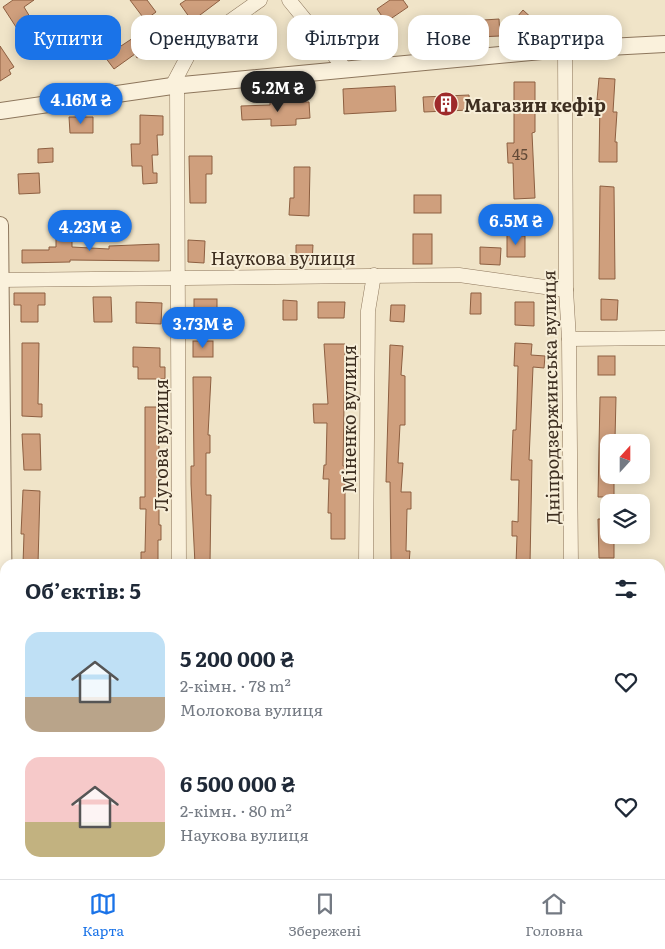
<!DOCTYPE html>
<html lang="uk">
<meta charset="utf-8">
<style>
body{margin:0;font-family:Literata,serif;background:#f6f6f7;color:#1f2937;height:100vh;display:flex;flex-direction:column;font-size:19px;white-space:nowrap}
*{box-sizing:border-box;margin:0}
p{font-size:16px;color:#747a83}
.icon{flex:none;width:28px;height:28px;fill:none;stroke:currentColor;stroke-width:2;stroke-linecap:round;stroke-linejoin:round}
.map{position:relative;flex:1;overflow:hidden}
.panel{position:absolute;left:0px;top:559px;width:665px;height:321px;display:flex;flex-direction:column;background:#fff;border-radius:15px 15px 0 0;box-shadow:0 2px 12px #0003}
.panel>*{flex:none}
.guide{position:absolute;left:15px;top:15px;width:635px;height:45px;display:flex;gap:10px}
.needle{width:32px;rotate:21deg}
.tools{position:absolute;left:600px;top:434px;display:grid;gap:10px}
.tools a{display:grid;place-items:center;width:50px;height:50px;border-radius:10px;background:#fff;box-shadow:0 2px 12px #0003;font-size:25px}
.price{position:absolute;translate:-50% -42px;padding:0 11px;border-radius:18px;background:#1a73e8;color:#fff;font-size:16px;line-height:32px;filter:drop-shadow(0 1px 2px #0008)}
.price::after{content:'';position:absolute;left:50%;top:30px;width:15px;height:11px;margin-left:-8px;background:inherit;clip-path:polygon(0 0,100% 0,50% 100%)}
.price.current{background:#222;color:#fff}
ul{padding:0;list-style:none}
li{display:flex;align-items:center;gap:15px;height:125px;padding:0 25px}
li span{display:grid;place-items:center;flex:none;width:140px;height:100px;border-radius:15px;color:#555}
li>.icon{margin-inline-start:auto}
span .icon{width:60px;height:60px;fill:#fffc;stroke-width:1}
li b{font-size:21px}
h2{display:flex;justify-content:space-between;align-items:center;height:60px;padding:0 25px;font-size:21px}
.pill{padding:0 18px;border-radius:15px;background:#fff;box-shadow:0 2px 12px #0003;font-size:18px;line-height:45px}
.pill.current{background:#1a73e8;color:#fff}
.tab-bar{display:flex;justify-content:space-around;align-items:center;height:70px;border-top:1px solid #e0e1e3;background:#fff;font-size:14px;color:#747a83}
.tab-bar a{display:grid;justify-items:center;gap:2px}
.tab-bar .current{color:#1a73e8}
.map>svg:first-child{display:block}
.building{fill:#cf9f7d;stroke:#8d5f41}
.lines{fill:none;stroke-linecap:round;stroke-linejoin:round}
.minor-casing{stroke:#8d765c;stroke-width:15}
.tertiary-casing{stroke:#8d765c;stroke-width:18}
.minor{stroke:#faf1dc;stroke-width:14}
.tertiary{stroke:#faf1dc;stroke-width:16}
.labels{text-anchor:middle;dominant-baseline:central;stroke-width:4;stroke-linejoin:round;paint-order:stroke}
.number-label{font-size:15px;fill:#624a37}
.poi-label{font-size:18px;font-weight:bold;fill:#3d2e20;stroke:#f7eed8;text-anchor:start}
.street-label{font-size:18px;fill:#3d2e20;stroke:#f7eed8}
</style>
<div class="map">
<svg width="665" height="879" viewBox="0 0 665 879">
<rect width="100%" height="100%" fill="#f0e4c8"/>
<!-- building -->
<g class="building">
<polygon points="13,0 34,0 24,7 30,17 16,27 3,7"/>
<polygon points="130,0 147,0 156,12 145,20"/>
<polygon points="186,0 220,0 192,21 180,4"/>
<polygon points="390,0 403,0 408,7 386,22 377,9"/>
<polygon points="523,10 535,21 524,35 511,24"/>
<polygon points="347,18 363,40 350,49 334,27"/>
<polygon points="499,19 500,36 454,38 453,22"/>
<polygon points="145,30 156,46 137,58 135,54 114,69 102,53 118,41 121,46"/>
<polygon points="0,46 14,67 9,70 11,74 0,81"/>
<polygon points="599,78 615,79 613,112 617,112 615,142 617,142 617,162 599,162 600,100 597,100"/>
<polygon points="514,82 535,82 535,132 532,133 535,198 514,199 513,163 508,163 507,143 514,143"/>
<polygon points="395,86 396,111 344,114 343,89"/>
<polygon points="469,95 470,110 424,112 423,97"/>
<polygon points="270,102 309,102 310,118 296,119 296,125 271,126 271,119 242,120 241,106 270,105"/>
<polygon points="140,115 163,116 163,135 157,135 158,155 152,155 153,173 157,173 157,183 143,184 142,166 132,166 131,144 140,144"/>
<polygon points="69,117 93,117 93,133 70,133"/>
<polygon points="53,148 53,162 38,163 38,149"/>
<polygon points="189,156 212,156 212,174 206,174 206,203 190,203"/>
<polygon points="294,167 310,167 309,216 289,215 290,198 294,198"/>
<polygon points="39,173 40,193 19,194 18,174"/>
<polygon points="600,186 614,187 615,279 599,279"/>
<rect x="414" y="195" width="27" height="18"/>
<polygon points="56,230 72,230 72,247 109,249 109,246 159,244 159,261 70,260 70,262 22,263 22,250 49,250 49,247 56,247"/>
<rect x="413" y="234" width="19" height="30"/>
<polygon points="507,235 525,236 525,257 507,257"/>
<polygon points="188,240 205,241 204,263 188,262"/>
<polygon points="296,245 313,245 312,262 296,261"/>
<polygon points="480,247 501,248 500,265 480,264"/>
<polygon points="14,293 45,293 45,305 38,305 38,322 21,322 21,305 14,305"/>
<polygon points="471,293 481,293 481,314 470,314"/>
<polygon points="93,297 111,297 112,322 94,322"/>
<rect x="194" y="299" width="23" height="18"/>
<polygon points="601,299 618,300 617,320 601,320"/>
<polygon points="283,300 297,301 297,320 283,320"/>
<polygon points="136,302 162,303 161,324 136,323"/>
<polygon points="318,302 345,302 344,318 318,318"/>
<polygon points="515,302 534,302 534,326 515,325"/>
<polygon points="391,305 405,305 404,322 390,321"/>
<rect x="193" y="341" width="20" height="16"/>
<polygon points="22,343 39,343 38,404 42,404 42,417 22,416"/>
<polygon points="515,343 532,344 531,355 545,356 544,368 533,367 529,460 532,460 530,564 516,564 517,536 512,536 512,521 518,522 519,480 511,480 513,430 516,430 517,401 518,366 514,366"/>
<polygon points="324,344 345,344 343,466 345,466 345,539 331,539 331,513 328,513 329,479 323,479 324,465 326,465 327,423 314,423 313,404 328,404"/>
<polygon points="390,345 403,346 401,375 405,376 405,425 400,425 398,463 403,463 401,492 411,492 411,509 407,509 406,551 410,551 409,564 391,564 390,482 386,482"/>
<polygon points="133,347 160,348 160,367 165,367 165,379 138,379 138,367 133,367"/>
<rect x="598" y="356" width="17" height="19"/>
<polygon points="193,377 211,377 208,435 210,435 210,453 206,453 206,495 211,495 210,564 195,564 191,484 191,466 194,466"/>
<polygon points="600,397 616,397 615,439 609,439 609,475 614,475 614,497 598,497"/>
<polygon points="145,407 159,407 159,525 161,525 161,540 158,540 158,564 141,564 141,552 145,552 146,509 140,509 140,497 145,497"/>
<polygon points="22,434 40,434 41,470 24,470"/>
<polygon points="23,490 40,491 38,564 23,564 24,534 21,534"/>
<polygon points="598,519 609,519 609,535 614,535 614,558 599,558"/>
</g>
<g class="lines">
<defs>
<g id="minor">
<polyline points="289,0 346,70"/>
<polyline points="565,49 566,290 569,339 571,564"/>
<polyline points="172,86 192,48 260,0"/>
<polyline points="177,86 179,564"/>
<polyline points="0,280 459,275 566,290"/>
<polyline points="569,339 665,338"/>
<polyline points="366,564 368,311 374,275"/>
<polyline points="660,681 665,681"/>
<polyline points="185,875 185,879"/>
<polyline points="369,875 369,879"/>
<polyline points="567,879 567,875"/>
</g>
<g id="tertiary">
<polyline points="0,111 172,86 552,50 665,44"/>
<polyline points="0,225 5,723"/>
<polyline points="8,875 8,879"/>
</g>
</defs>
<!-- minor casing -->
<use href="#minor" class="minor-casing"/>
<!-- tertiary casing -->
<use href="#tertiary" class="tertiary-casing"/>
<!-- minor -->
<use href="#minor" class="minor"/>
<!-- tertiary -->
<use href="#tertiary" class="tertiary"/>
</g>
<!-- icons -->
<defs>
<symbol id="building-disc" viewBox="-11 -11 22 22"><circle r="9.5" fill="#9e2a2b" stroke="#f7eed8"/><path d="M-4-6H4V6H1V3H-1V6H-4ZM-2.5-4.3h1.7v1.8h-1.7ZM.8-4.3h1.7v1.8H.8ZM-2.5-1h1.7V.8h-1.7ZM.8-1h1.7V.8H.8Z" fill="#fff"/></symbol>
</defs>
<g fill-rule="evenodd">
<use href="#building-disc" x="432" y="90" width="28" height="28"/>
</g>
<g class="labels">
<!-- number labels -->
<g class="number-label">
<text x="520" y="153">45</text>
</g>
<!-- poi labels -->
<g class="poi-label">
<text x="464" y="104">Магазин кефір</text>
</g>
<!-- street labels -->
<g class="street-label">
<text x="283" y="257">Наукова вулиця</text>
<text transform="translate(550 397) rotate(-91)">Дніпродзержинська вулиця</text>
<text transform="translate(348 419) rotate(-90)">Міненко вулиця</text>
<text transform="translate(160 445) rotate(-90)">Лугова вулиця</text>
</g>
</g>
</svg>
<div class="tools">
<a><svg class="needle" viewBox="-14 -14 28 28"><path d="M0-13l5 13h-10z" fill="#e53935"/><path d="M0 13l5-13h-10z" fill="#747a83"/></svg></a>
<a><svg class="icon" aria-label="layers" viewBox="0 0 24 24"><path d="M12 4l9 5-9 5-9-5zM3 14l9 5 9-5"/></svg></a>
</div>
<b class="price current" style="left:278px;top:113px">5.2M ₴</b>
<b class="price" style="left:81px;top:125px">4.16M ₴</b>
<b class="price" style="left:516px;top:246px">6.5M ₴</b>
<b class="price" style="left:90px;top:252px">4.23M ₴</b>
<b class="price" style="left:203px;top:349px">3.73M ₴</b>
<div class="guide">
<a class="pill current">Купити</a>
<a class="pill">Орендувати</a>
<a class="pill">Фільтри</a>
<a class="pill">Нове</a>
<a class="pill">Квартира</a>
</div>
<section class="panel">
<h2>Об’єктів: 5<svg class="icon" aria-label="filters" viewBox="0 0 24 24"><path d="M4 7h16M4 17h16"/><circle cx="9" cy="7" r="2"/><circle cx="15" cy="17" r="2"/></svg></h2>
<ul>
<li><span style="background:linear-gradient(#bfe0f5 65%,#b9a48a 0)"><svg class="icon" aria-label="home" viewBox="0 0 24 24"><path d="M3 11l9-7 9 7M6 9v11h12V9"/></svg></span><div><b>5 200 000 ₴</b><p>2-кімн. · 78 m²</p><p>Молокова вулиця</p></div><svg class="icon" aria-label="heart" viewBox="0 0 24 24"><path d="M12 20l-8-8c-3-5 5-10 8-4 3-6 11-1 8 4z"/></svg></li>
<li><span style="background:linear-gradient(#f6c9c9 65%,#c2b280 0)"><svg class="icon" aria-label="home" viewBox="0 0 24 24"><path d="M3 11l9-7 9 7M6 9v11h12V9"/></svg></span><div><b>6 500 000 ₴</b><p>2-кімн. · 80 m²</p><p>Наукова вулиця</p></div><svg class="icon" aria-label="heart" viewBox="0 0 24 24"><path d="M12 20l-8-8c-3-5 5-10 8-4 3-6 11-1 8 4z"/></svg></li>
</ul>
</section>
</div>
<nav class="tab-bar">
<a class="current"><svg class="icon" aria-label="map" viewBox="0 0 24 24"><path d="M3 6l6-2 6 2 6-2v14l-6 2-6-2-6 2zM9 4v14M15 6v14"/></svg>Карта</a>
<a><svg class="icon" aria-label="saved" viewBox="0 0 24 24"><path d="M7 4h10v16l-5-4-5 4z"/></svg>Збережені</a>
<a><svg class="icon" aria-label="home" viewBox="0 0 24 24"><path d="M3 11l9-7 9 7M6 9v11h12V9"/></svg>Головна</a>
</nav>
